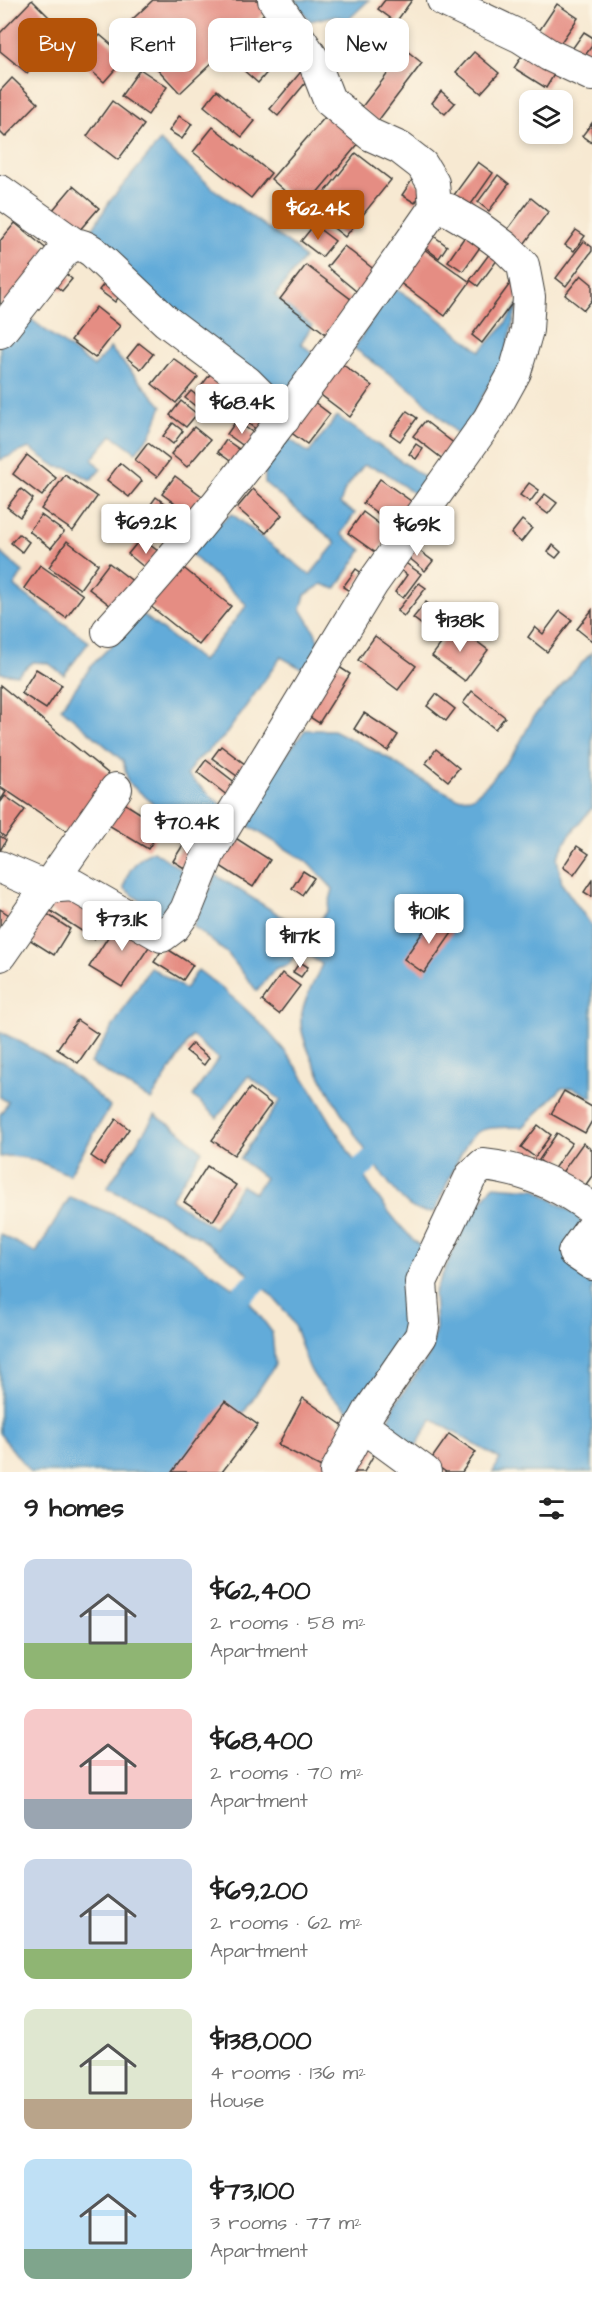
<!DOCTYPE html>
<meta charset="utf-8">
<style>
body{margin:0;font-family:"Architects Daughter",sans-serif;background:#f6f6f6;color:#222;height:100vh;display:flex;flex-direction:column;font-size:22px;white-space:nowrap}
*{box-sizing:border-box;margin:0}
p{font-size:20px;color:#767676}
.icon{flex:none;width:33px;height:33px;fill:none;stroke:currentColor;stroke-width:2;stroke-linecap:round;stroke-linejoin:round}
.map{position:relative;height:1472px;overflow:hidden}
.details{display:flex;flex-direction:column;background:#fff;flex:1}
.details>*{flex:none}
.hud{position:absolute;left:18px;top:18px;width:556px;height:54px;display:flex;gap:12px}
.tools{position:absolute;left:519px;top:90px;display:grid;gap:12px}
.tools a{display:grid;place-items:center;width:54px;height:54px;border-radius:12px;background:#fff;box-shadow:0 3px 9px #0003;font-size:30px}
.price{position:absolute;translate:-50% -51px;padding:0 14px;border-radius:6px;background:#fff;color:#222;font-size:20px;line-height:39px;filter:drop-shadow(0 2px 3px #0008)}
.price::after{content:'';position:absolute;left:50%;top:36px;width:18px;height:14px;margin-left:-9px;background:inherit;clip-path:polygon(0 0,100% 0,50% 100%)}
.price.active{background:#b45309;color:#fff}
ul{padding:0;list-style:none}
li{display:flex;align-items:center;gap:18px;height:150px;padding:0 24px}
li span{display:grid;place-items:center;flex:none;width:168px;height:120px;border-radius:12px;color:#555}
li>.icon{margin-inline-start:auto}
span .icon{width:72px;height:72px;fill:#fffc;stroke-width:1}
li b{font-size:26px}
h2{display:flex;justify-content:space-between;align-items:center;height:72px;padding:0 24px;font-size:26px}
.pill{padding:0 21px;border-radius:12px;background:#fff;box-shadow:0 3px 9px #0003;font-size:21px;line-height:54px}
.pill.active{background:#b45309;color:#fff}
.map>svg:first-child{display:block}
.water{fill:#62abd9;stroke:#3f647a;stroke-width:1.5}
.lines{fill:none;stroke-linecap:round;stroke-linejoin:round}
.canal{stroke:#62abd9;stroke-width:22}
.building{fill:#e58d83}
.minor-casing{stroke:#3d3b37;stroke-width:34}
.minor{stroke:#fff;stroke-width:32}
</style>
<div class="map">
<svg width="592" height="1472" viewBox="0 0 592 1472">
<rect width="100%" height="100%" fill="#fcf5e5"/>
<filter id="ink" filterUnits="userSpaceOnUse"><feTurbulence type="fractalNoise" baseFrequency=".0167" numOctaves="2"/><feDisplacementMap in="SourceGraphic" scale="12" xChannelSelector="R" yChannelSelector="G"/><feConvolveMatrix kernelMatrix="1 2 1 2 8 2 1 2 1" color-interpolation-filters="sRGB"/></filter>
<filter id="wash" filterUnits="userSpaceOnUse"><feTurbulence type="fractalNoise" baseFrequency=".008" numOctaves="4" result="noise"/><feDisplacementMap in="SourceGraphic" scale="24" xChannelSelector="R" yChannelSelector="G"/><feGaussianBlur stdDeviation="1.35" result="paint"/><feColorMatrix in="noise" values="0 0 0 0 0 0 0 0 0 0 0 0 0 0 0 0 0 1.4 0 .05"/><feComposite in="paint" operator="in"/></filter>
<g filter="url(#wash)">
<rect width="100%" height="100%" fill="#f7e9d2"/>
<!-- water -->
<g class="water">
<polygon points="294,0 369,0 349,19 333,16 310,21"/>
<polygon points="160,141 215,190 295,248 304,258 275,296 312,326 301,343 319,359 284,406 111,259 91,231 110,201"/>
<polygon points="393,287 428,310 480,351 503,327 518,304 504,358 460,437 417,394 354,348"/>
<polygon points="24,314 94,367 110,348 162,406 151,434 136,452 112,435 92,459 101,469 91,480 69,468 57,467 29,448 0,460 0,344"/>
<polygon points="337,416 431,482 420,498 383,471 364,465 345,489 340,504 355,513 341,534 362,550 336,589 322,584 305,595 301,609 315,632 321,650 306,671 281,657 224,737 194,763 187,775 223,806 204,834 162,811 128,782 123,761 61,708 92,665 142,614 202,661 247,605 191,554 211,529 232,514 310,575 336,543 265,483 265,468 285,436 309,453"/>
<polygon points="0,552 23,572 14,586 89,642 64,675 48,663 33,662 17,675 0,673"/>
<path d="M592,652V808L569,836L557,858L562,884L592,926V1098L574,1088H562L523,1127C509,1128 488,1125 476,1133C463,1142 443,1194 435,1211C426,1214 413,1210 406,1203C380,1178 298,1054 301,1020C302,1002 315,981 322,964L300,950L288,965L276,968L257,991L228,954L193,926L216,875L284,918L312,929L327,912L333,889L309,863L244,823L278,765L305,730H333L388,758L420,779L457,798L473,797L490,782L516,750L534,716Z"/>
<path d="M154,851L185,872L189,880L166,913L157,914L124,888C126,871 138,857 154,851Z"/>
<path d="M150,967L185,989L198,970C235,997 270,1029 296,1066C338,1127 369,1201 425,1251L413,1272L404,1299L410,1322L402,1342L354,1415C338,1401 319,1388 310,1369C301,1350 298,1326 284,1310C242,1258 167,1215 107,1188L155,1115L181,1132L202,1151L171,1199L214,1228L241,1185L254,1193L265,1178L240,1159L281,1100L248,1076L217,1118L193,1096L218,1059L192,1036L151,1100L90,1063Z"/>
<path d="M0,1032C42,1051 77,1075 110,1107L69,1175C47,1165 24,1153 0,1157V1115L8,1102L0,1097Z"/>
<polygon points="493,1186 535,1189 580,1217 592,1277 592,1472 493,1472 500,1459 432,1419 415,1448 386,1426 397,1401 429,1356 436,1328 434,1293 466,1223"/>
<polygon points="70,1197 132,1222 183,1253 245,1296 272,1332 275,1365 214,1458 217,1472 30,1472 0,1434 0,1234 36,1253"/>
</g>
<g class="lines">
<!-- canal -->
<g class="canal">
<polyline points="337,1187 396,1140"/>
<polyline points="219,1313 280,1263"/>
</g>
</g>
<g id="blocks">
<!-- building -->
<g class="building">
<polygon points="32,0 63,31 27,73 0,51 0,33"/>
<polygon points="153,0 266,0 272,6 180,93 121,30"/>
<polygon points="385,0 412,0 396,22 378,9"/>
<polygon points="557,4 578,18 557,48 537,34"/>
<polygon points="584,32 592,37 592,46 583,58 572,49"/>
<polygon points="100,35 126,57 104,82 79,60"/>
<polygon points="259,47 276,62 258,83 241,68"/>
<polygon points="528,47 559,66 546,88 514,68"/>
<polygon points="406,50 422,63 378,121 361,108"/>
<polygon points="474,52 499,73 481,93 456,72"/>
<polygon points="304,68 312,75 278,116 270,109"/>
<polygon points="140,69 167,87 148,115 121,96"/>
<polygon points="12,78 38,103 5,137 0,132 0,91"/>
<polygon points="217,90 255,121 242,137 204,106"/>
<polygon points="441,91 455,103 445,114 432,103"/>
<polygon points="112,101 144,125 118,160 87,136"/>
<polygon points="333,108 365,136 304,208 271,179"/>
<polygon points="179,116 192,124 182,139 169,131"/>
<polygon points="592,123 592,143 582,136"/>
<polygon points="213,127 271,173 251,198 193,152"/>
<polygon points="356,153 391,180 345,237 311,210"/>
<polygon points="478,162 493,173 467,210 451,199"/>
<polygon points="498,175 509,184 489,211 478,202"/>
<polygon points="412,180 424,189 415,203 402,195"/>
<polygon points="73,186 99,208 77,233 52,211"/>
<polygon points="531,198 548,212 519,251 502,237"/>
<polygon points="15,223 55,256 10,311 0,303 0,241"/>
<polygon points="314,225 335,241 322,257 301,241"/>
<polygon points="576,230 585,236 574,251 565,245"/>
<polygon points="427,231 447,246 439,258 419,243"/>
<polygon points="468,232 483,243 463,271 448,261"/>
<polygon points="584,241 592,247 592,251 566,286 556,278"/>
<polygon points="344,246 380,274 362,296 327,267"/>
<polygon points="424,249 470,282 445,316 399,282"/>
<polygon points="490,253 498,259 478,286 470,280"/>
<polygon points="306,265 352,300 326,334 280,299"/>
<polygon points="61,270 72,279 62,291 51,282"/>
<polygon points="581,275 592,284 592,300 584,310 565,295"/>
<polygon points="110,276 126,288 115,302 99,290"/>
<polygon points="512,281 523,289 482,343 472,335"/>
<polygon points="96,307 120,326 95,358 71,340"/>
<polygon points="139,343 153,354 141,369 127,358"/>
<polygon points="173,358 198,377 176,403 152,384"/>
<polygon points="335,359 372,386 350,417 313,389"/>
<polygon points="217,365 235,379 218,403 199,389"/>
<polygon points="191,391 216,411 211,418 185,398"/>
<polygon points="309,398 330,414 307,444 286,429"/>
<polygon points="249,399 273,418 261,433 237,415"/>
<polygon points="181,401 197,414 186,427 170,415"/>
<polygon points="407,411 417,418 400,441 390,434"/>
<polygon points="236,421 258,436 248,449 227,434"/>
<polygon points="425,421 456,445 444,460 413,436"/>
<polygon points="173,423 183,431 173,444 163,436"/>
<polygon points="194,427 210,440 187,467 171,454"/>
<polygon points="226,440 246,454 237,466 218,452"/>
<polygon points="148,443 170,460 157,477 135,460"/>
<polygon points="416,444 423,449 416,459 409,454"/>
<polygon points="27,455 56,478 42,496 13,474"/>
<polygon points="120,463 142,481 129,497 107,480"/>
<polygon points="65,475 97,497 73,531 41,509"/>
<polygon points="175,476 210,502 197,520 162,494"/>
<polygon points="380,479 422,509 406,533 363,503"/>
<polygon points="529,483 539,490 530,502 520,495"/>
<polygon points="21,489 33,499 20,517 7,507"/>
<polygon points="253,489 282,515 266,533 237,508"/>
<polygon points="545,494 557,503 548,514 536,505"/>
<polygon points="156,497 192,524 174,547 139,521"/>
<polygon points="363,512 391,533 376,553 348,533"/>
<polygon points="41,515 64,532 51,548 29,531"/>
<polygon points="522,520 532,528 521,542 511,534"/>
<polygon points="19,534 29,542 22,552 11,543"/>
<polygon points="141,538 163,555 150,572 128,554"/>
<polygon points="67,541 98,564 80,589 49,567"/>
<polygon points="409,543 433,561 425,571 402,552"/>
<polygon points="553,545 561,552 556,558 548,552"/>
<polygon points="397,557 421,574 403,598 395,592 407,575 393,564"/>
<polygon points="109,563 139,586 119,612 89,589"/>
<polygon points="40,565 83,595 66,618 24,588"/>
<polygon points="181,566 231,606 199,645 149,605"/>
<polygon points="356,569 363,574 351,592 343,587"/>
<polygon points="419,583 426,588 404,616 397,611"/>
<polygon points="426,602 442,615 430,631 413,618"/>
<polygon points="592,610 592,641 577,629"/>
<polygon points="560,611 572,620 547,652 528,637 535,627 543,634"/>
<polygon points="455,625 488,650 465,681 432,656"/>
<polygon points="375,636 416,666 398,690 358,660"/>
<polygon points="333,663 350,674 319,723 302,712"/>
<polygon points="36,669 62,685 46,709 21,693"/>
<polygon points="0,685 110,775 70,833 0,786"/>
<polygon points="472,691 505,717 495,729 463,703"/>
<polygon points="436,694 455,709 446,721 427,706"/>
<polygon points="364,713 398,735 388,751 354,729"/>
<polygon points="221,746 246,765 237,776 212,758"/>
<polygon points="436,749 459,768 448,781 426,763"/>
<polygon points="206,760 237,784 228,796 197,772"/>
<polygon points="0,788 6,792 0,801"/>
<polygon points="5,796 25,810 5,837 0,833 0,803"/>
<polygon points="116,798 162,827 148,849 102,821"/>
<polygon points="0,836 6,840 0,851"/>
<polygon points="234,837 270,860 253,887 217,864"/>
<polygon points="186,840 202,850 189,871 173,861"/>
<polygon points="577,846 589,854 574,875 563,867"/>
<polygon points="303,871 314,878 302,895 292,888"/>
<polygon points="592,880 592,897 584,892"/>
<polygon points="29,897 114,905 94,939"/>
<polygon points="0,909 9,915 0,928"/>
<polygon points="41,910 70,929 54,955 24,936"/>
<polygon points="434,916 454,930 424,973 404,959"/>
<polygon points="120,918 155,938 122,987 89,967"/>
<polygon points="164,947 193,965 183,980 154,962"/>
<polygon points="300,962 308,967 301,977 293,972"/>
<polygon points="282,973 300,986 279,1014 262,1001"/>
<polygon points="77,1020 98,1034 78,1063 57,1049"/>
<polygon points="192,1044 209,1058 204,1065 186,1051"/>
<polygon points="250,1088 271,1104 234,1155 212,1140"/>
<polygon points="564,1091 592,1107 592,1121 585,1133 551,1114"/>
<polygon points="116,1119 129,1129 104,1165 91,1156"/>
<polygon points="538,1125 551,1135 535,1157 521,1147"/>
<polygon points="557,1133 572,1143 553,1170 539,1160"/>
<polygon points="583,1143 592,1150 592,1176 582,1190 560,1175"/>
<polygon points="207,1166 236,1185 213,1221 184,1202"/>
<polygon points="303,1398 377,1449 364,1472 331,1472 278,1445"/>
<polygon points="225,1401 258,1425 222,1472 172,1472"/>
<polygon points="449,1434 476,1452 462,1472 446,1472 430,1461"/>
</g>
</g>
</g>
<g filter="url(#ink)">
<use href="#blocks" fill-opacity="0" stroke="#3d3b37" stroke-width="1.5"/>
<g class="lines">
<defs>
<g id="minor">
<polyline points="443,0 521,37 549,55 592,75"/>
<polyline points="0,191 74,244"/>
<path d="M0,332L64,251C76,243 80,243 92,251L166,321L247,382L284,419"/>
<path d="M108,631C229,499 333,354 435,207L433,183L422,165L400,148L371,135L329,100L313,59L274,0"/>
<polyline points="0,867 46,887 73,885 162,936 174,927 186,910 209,853 372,584 489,419 515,372 527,330 529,297 523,265 505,247 478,227 449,210 435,207"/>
<polyline points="0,955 116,789"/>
<polyline points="592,1227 574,1252 592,1264"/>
<polyline points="361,1425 425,1472"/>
<path d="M336,1472L370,1410L421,1336L424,1322L421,1282L471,1176L483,1165C523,1169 560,1185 592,1209"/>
</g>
</defs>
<!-- minor casing -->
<use href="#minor" class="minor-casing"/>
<!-- minor -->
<use href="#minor" class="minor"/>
</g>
</g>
</svg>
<div class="tools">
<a><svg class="icon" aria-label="layers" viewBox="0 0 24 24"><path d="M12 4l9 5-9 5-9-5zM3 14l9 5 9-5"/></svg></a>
</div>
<b class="price active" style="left:318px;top:241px">$62.4K</b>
<b class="price" style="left:242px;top:435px">$68.4K</b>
<b class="price" style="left:146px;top:555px">$69.2K</b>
<b class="price" style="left:417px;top:557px">$69K</b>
<b class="price" style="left:460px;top:653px">$138K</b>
<b class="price" style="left:187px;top:855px">$70.4K</b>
<b class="price" style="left:429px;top:945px">$101K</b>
<b class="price" style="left:122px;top:952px">$73.1K</b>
<b class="price" style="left:300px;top:969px">$117K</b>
<div class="hud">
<a class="pill active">Buy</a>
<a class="pill">Rent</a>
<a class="pill">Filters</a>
<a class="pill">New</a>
</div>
</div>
<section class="details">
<h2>9 homes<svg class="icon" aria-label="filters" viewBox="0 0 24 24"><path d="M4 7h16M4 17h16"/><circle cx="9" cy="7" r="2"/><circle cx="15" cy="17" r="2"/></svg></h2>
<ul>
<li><span style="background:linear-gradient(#c9d6e8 70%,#8fb573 0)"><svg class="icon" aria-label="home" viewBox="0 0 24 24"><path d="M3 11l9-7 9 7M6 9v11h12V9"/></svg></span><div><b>$62,400</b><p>2 rooms · 58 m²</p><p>Apartment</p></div></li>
<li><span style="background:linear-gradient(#f6c9c9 75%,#9aa5b1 0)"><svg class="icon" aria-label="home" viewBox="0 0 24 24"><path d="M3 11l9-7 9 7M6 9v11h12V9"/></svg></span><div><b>$68,400</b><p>2 rooms · 70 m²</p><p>Apartment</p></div></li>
<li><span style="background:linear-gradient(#c9d6e8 75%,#8fb573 0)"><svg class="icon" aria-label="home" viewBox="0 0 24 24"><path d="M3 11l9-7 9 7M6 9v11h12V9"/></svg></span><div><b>$69,200</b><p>2 rooms · 62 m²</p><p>Apartment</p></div></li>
<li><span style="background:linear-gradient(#dfe7d0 75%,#b9a48a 0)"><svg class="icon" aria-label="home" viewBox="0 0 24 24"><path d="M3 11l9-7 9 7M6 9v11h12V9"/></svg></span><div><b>$138,000</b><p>4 rooms · 136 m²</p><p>House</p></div></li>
<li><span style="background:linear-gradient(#bfe0f5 75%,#7fa58c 0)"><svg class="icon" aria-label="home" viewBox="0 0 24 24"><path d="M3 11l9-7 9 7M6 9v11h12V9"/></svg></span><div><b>$73,100</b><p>3 rooms · 77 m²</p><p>Apartment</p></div></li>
</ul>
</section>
